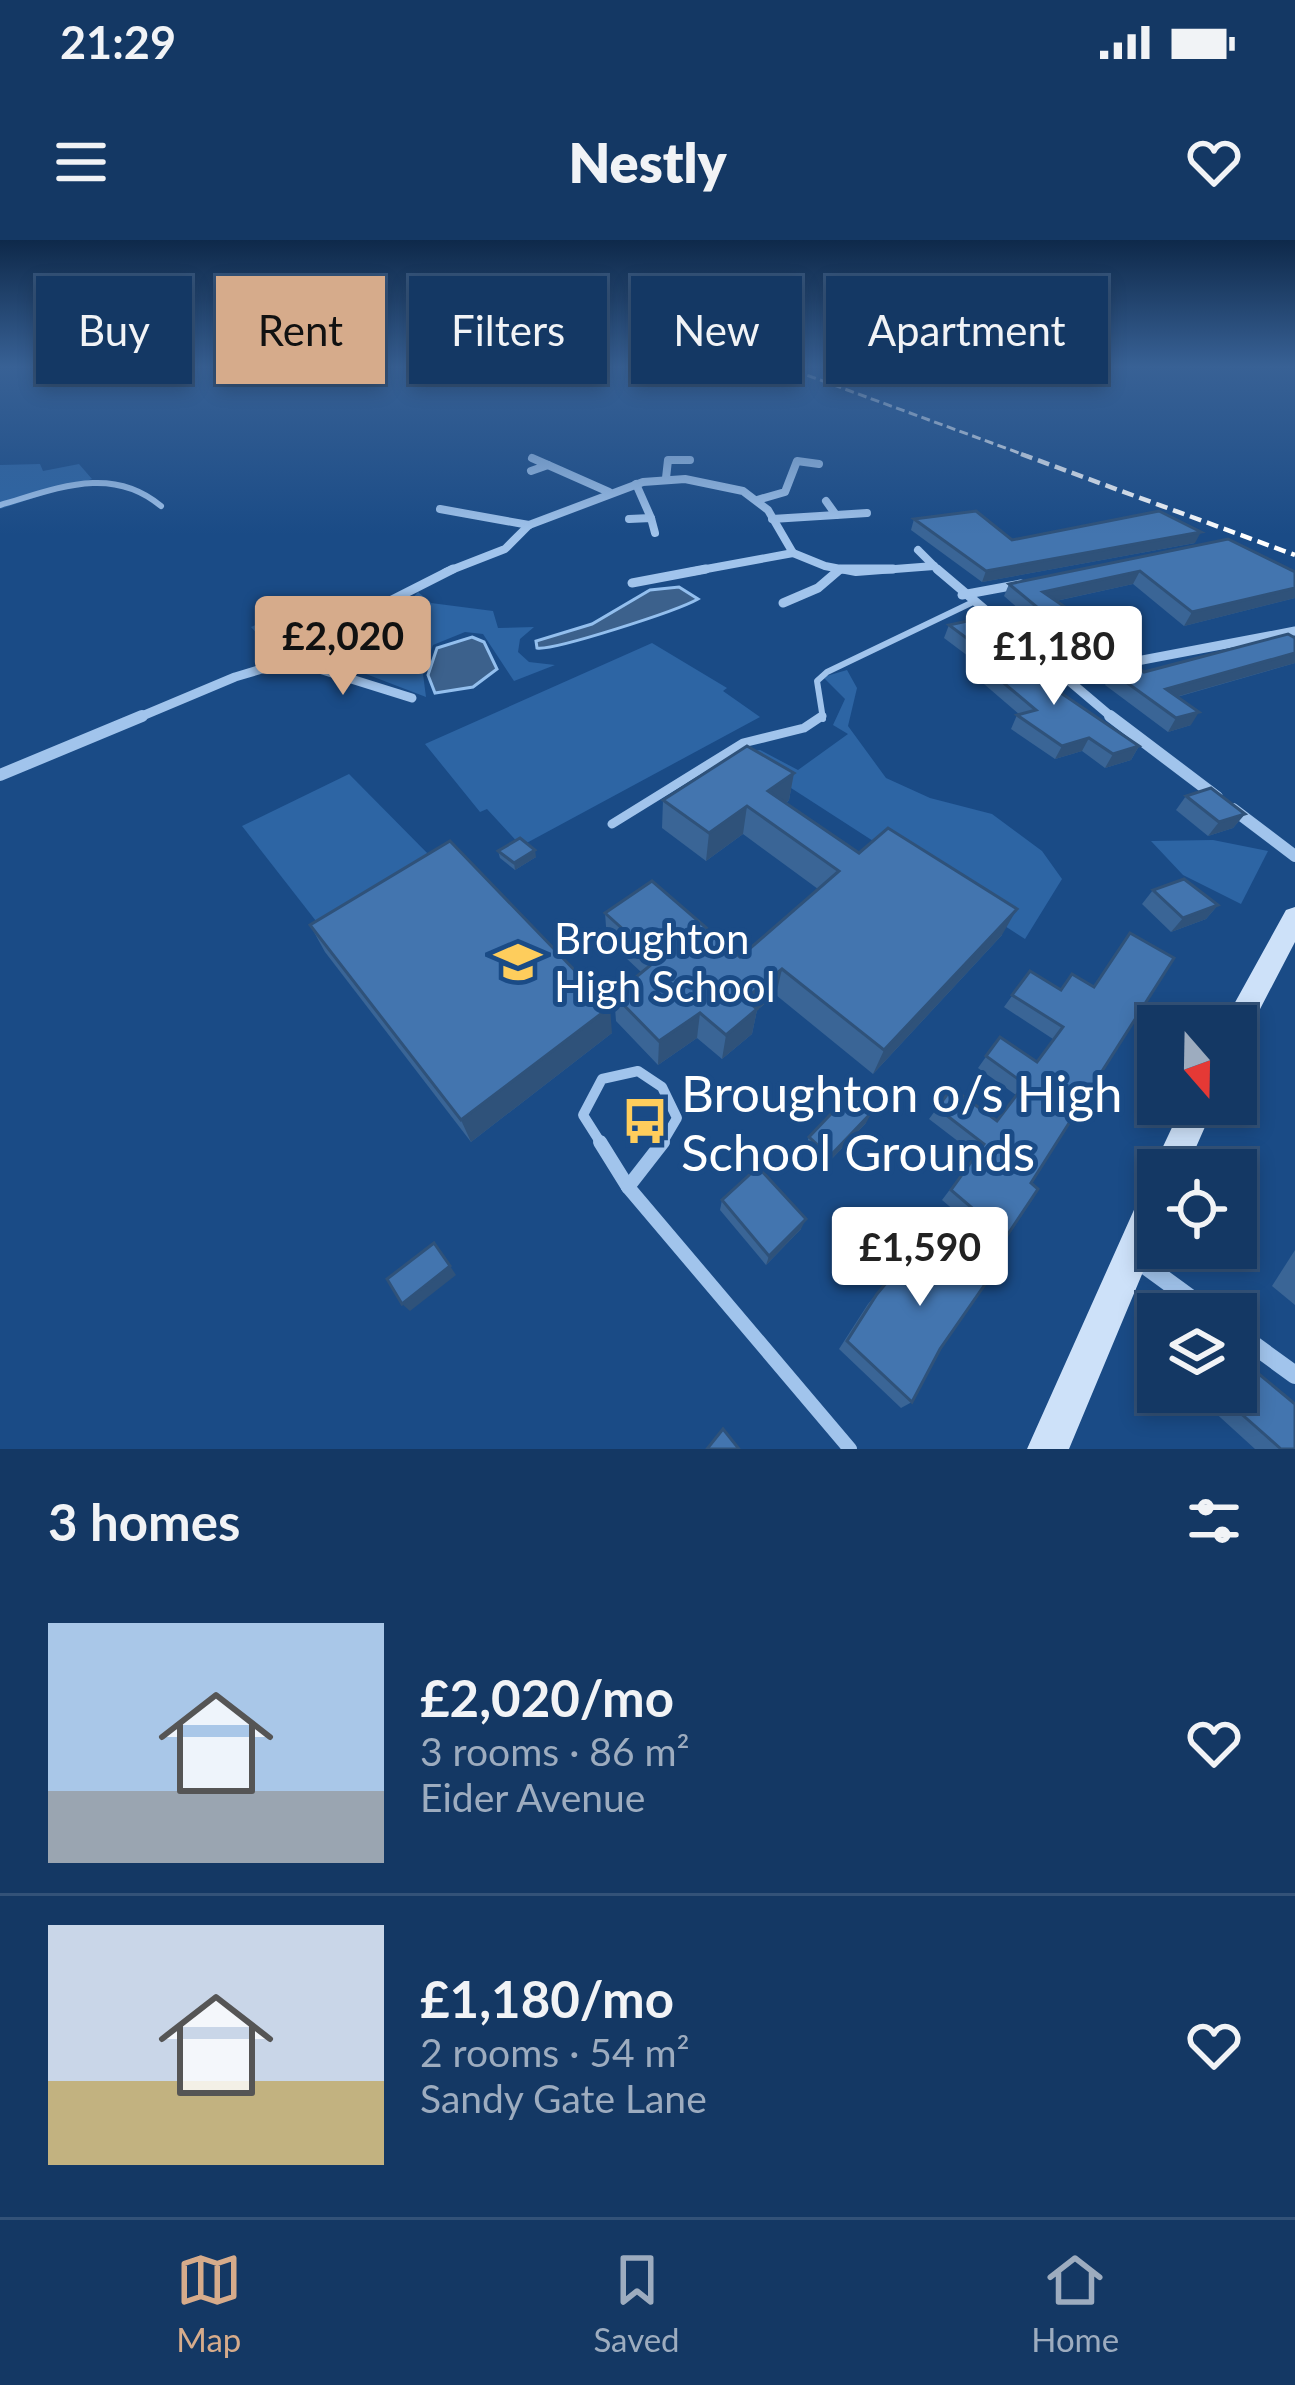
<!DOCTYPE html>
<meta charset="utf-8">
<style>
body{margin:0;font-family:Lato,sans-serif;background:#21436d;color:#f1f3f6;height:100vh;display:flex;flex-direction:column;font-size:45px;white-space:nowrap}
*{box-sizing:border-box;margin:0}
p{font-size:39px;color:#9dacbf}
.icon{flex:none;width:66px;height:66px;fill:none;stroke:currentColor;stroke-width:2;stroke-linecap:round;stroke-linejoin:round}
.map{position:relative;height:1209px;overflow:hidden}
.details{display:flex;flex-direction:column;background:#143864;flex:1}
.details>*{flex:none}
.hud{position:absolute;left:36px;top:36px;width:1224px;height:108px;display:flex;gap:24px}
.needle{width:78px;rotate:160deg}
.fabs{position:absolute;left:1137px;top:765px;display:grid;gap:24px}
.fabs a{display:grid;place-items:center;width:120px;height:120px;border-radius:0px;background:#143864;box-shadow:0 6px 18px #0003,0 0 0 3px #335278;font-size:60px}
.price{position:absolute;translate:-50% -102px;padding:0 27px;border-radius:12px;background:#fff;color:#222;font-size:39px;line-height:78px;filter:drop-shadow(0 3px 6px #0008)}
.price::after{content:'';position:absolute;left:50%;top:72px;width:36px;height:27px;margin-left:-18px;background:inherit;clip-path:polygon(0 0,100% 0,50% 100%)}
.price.on{background:#d6ab8b;color:#111}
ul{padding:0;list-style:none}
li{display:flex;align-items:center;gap:36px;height:300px;padding:0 48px}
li+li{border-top:3px solid #335278}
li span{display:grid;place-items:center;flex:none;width:336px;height:240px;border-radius:0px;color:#555}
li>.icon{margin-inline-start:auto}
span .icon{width:144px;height:144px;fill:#fffc;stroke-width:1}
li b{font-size:51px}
h2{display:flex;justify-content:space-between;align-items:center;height:144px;padding:0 48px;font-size:51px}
.chip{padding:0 42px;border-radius:0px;background:#143864;box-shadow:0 6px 18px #0003,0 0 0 3px #335278;font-size:42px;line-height:108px}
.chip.on{background:#d6ab8b;color:#111}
.status{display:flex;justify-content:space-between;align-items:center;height:84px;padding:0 60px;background:#143864;direction:ltr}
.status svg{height:33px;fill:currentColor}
header{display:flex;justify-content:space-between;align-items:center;height:156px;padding:0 48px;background:#143864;font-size:54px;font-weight:800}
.dock{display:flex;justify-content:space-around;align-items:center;height:168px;border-top:3px solid #335278;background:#143864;font-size:33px;color:#9dacbf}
.dock a{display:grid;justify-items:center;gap:6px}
.dock .on{color:#d6ab8b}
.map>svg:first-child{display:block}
.green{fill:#2d65a4}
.water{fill:#3c618c;stroke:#93bfee;stroke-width:3}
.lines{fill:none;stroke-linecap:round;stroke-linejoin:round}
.lane-far3{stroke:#a1c4ec;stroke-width:6}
.lane-far2{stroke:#a1c4ec;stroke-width:9}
.lane-far1{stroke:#a1c4ec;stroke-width:10}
.lane{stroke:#a1c4ec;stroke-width:14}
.street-far3{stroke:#a1c4ec;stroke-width:8}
.street-far2{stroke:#a1c4ec;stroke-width:9}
.street-far1{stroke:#a1c4ec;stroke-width:12}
.street{stroke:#a1c4ec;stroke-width:18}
.secondary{fill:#cde1f9;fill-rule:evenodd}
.rail-far1{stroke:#fff;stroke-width:3;stroke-dasharray:9 4.5;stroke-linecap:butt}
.rail{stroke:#fff;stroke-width:4.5;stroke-dasharray:12 6;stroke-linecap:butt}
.wall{fill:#3a6596}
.shaded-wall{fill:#2f527a}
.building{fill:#4375af;stroke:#2f527a;stroke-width:3}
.labels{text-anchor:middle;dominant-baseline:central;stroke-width:10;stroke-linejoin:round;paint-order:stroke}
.poi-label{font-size:42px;fill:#fff;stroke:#1a4b86;text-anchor:start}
.near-poi-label{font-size:51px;fill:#fff;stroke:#1a4b86;text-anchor:start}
</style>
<div class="status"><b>21:29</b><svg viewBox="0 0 49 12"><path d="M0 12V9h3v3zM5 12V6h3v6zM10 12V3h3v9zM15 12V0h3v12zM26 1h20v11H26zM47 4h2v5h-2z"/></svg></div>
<header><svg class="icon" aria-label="menu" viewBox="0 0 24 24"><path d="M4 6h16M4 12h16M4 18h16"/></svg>Nestly<svg class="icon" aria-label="heart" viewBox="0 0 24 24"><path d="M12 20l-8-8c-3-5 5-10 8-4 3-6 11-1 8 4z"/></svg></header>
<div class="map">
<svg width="1295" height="1209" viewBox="0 0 1295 1209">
<rect width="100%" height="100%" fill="#1a4b86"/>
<!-- green -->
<g class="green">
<polygon points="40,224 43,231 79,224 92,239 0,269 0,225"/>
<polygon points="418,352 431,363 493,371 498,388 534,387 520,399 518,412 529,422 555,425 514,441 483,394 465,392 433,405 423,434 426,457 366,434 373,424 344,415 375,400"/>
<polygon points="281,373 318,376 354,390 276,414 251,387"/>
<polygon points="652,403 727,448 723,451 760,477 521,606 487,569 480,572 425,504"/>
<polygon points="847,430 857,448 848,486 886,538 930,558 992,574 1042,611 1062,639 1025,699 737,513 760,510 798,530 848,494 833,485 845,459 823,437"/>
<polygon points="349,534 437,623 323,690 242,586"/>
<polygon points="1213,600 1268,611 1241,664 1183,635 1151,601"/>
</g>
<!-- water -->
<g class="water">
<path d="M679,347L698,359C677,371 553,411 537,408L536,401L592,384L650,350Z"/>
<polygon points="472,397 484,402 497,429 473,447 435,453 428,435 437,408"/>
</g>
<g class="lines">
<!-- lane-far3 -->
<g class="lane-far3">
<path d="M0,265C56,249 111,224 161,266"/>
<polyline points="823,479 817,441 827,432 971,363"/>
</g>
<!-- lane-far2 -->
<polyline class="lane-far2" points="612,584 743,503 804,488 822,476"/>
<!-- lane-far1 -->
<polyline class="lane-far1" points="602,905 583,875 602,839 638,831 662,847 677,878 661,905"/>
<!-- lane -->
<g class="lane">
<polyline points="600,902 628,947"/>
<polyline points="628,947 850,1209"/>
<polyline points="628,947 663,902"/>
</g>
<!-- street-far3 -->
<g class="street-far3">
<polyline points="548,225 609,252"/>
<polyline points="531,231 548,225 532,218"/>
<polyline points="666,238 668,220 690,220"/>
<polyline points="636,244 651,278"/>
<polyline points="757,260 785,252 797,221 819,224"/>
<polyline points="440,269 529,285"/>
<polyline points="836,275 867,273"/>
<polyline points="629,279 651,278 655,293"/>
<polyline points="772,279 836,275 826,261"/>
<polyline points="918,310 940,332"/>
<polyline points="446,332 505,309 529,285 643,242 685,239 743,251 768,270 793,313 825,326 856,332 934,326"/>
<polyline points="690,332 793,313"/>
</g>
<!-- street-far2 -->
<g class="street-far2">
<polyline points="841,329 893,329"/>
<polyline points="937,329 1114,479"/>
<polyline points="632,343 706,329"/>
<polyline points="962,355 1021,344"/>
<polyline points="783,363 818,348 839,330"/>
<polyline points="297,415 316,428 412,458"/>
<polyline points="1058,436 1295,391"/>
<polyline points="135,479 235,437 342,405 369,390 386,363 453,329"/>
</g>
<!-- street-far1 -->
<g class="street-far1">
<polyline points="1110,476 1217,557"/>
<polyline points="0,535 142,476"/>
<polyline points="1233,569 1295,616"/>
</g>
<!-- street -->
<g class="street">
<polyline points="1135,1018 1212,1074"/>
<polyline points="1236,1092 1295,1135"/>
</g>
<!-- secondary -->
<g class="secondary">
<polygon points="1295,667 1295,702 1246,796 1236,800 1236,786 1222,786 1286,670"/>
<polygon points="1183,864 1215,864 1186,930 1158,930 1158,996 1069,1209 1027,1209 1146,943 1156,939 1152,930"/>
</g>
<!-- rail-far1 -->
<polyline class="rail-far1" points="782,126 1030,217"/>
<!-- rail -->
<polyline class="rail" points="1021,214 1295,315"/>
</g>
<!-- wall -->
<g class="wall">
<polygon points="914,279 1012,300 1195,303 982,342 911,290"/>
<polygon points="1228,299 1295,332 1295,358 1184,386 1133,344 1056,361 1094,404 1067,411 1004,356 1009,344"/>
<polygon points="949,385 992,411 968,416 944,398"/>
<polygon points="1295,398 1295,423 1177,457 1191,485 1168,492 1105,445 1112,432 1144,432"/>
<polygon points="975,419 1139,506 1131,520 1105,528 1082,511 1055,519 1011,489 1017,475 1020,475 970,432"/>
<polygon points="794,533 789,560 786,563 859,613 1002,695 873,834 776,755 757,770 752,794 722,819 697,798 658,825 616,781 614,755 642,733 607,700 605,673 740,717 818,649 743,594 706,621 662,588 663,560"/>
<polygon points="1186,556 1245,574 1233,588 1208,596 1176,570"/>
<polygon points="498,611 536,617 515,630 500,618"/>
<polygon points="1153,650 1218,665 1206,679 1171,692 1142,664"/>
<polygon points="310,685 612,793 471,902 325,712"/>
<polygon points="1130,693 1031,943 1006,997 995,1005 942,960 976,915 929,879 952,848 996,881 1016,855 978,828 1000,797 1036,822 1053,799 1004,767 1030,731 1061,749 1093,747"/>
<polygon points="866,883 824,927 805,908 809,897"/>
<polygon points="722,960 801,989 766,1025 720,970"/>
<polygon points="939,980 912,1162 901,1168 839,1109 868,1064"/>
<polygon points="1295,1010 1295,1065 1272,1046"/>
<polygon points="1248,1125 1295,1209 1255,1209 1210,1168 1218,1152 1236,1152 1236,1129"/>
</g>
<!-- shaded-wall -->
<g class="shaded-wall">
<polygon points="1201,292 1195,303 982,342 986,331"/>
<polygon points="1140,331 1133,344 1037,365 1043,352"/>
<polygon points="1295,348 1295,358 1184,386 1192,372"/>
<polygon points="1100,391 1094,404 1067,411 1073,397"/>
<polygon points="998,397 992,411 968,416 973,403"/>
<polygon points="1295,413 1295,423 1158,462 1166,449"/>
<polygon points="1199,472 1191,485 1168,492 1176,478"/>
<polygon points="1089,498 1082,511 1055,519 1062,506"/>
<polygon points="1139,506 1131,520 1105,528 1113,514"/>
<polygon points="794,533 789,560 764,579 768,551"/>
<polygon points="747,566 743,594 706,621 709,593"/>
<polygon points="1245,574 1233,588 1208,596 1219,582"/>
<polygon points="535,610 536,617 515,630 514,623"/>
<polygon points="1218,665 1206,679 1171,692 1183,678"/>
<polygon points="1017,669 1002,695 873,834 884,810"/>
<polygon points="782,729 776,755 757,770 752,794 722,819 726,795 745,759"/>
<polygon points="610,767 612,793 471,902 461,880"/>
<polygon points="700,773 697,798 658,825 659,801"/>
<polygon points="872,872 866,883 824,927 830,916"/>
<polygon points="806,979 801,989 766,1025 769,1016"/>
<polygon points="450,1026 456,1035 410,1071 402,1064"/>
</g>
<!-- building -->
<g class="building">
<polygon points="976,271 1012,300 1159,271 1201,292 986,331 914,279"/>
<polygon points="1228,299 1295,332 1295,348 1192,372 1140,331 1043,352 1100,391 1073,397 1009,344"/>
<polygon points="972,380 998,397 973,403 949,385"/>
<polygon points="1288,394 1295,398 1295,413 1166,449 1199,472 1176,478 1112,432 1136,426 1144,432"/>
<polygon points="1002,413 1139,506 1113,514 1089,498 1062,506 1017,475 1036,470 975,419"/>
<polygon points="747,506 794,533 768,551 859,613 888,588 1017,669 884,810 782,729 745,759 757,769 726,795 700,773 659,801 614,755 657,720 605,673 652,641 740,717 839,631 747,566 709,593 663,560"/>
<polygon points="1211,548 1245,574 1219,582 1186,556"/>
<polygon points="520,598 535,610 514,623 498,611"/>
<polygon points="450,601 610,767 461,880 310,685"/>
<polygon points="1184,639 1218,665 1183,678 1153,650"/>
<polygon points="1130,693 1174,718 1031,943 1038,949 1006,997 951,950 984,904 937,868 952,848 997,881 1025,844 986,816 1000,797 1037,822 1063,787 1012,755 1030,731 1061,750 1072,734 1094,747"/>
<polygon points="851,853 872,872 830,916 809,897"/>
<polygon points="758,927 806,979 769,1016 722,960"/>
<polygon points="939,980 995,1030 940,1109 912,1162 847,1101 877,1054"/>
<polygon points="434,1003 450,1026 402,1064 387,1039"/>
<polygon points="1248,1125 1295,1164 1295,1209 1281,1209 1229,1163"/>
<polygon points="723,1189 739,1209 707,1209"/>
</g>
<!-- sky -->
<linearGradient id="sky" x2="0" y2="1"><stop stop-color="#0e294a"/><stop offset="0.43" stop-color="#386195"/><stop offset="1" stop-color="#386195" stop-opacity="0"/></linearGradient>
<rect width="1295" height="295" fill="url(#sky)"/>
<!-- icons -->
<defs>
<symbol id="school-bare" viewBox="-9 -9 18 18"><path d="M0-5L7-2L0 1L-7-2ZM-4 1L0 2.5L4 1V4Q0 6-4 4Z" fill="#fecd5c" stroke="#1a4b86" stroke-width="2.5" paint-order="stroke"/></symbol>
<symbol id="bus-bare" viewBox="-9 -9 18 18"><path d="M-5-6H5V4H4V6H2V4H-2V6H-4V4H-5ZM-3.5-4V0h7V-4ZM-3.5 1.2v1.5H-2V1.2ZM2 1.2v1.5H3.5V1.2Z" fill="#fecd5c" stroke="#1a4b86" stroke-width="2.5" paint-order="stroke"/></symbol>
</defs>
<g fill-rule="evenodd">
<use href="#school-bare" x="485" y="689" width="66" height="66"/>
<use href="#bus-bare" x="612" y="848" width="66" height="66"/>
</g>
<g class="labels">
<!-- poi labels -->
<g class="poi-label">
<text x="554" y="698">Broughton<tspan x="554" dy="48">High School</tspan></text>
</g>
<!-- near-poi labels -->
<g class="near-poi-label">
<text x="681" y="852">Broughton o/s High<tspan x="681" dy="59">School Grounds</tspan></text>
</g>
</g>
</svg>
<div class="fabs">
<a><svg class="needle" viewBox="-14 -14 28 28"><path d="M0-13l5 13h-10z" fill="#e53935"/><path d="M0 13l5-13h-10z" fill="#9dacbf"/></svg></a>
<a><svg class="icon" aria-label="locate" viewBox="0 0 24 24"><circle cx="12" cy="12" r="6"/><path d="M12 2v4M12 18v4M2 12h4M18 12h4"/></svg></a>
<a><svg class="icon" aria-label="layers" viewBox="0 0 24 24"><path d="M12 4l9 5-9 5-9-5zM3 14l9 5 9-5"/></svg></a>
</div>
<b class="price on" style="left:343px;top:458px">£2,020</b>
<b class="price" style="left:1054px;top:468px">£1,180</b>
<b class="price" style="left:920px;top:1069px">£1,590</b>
<div class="hud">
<a class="chip">Buy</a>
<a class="chip on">Rent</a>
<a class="chip">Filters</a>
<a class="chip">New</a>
<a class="chip">Apartment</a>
</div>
</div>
<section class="details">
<h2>3 homes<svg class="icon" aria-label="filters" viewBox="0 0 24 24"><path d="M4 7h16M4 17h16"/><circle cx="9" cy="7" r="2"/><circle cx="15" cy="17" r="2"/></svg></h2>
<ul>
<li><span style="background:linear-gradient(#a9c7e8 70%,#9aa5b1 0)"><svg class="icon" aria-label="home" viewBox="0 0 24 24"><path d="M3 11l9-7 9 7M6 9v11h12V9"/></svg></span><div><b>£2,020/mo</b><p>3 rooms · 86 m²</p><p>Eider Avenue</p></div><svg class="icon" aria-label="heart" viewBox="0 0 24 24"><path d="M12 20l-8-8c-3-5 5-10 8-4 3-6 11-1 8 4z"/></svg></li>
<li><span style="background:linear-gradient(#c9d6e8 65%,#c2b280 0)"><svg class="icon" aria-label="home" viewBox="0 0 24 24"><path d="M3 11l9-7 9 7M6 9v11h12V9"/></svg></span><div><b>£1,180/mo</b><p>2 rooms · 54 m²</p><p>Sandy Gate Lane</p></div><svg class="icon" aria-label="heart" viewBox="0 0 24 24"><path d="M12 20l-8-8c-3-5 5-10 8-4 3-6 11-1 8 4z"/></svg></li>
</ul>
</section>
<nav class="dock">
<a class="on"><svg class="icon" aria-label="map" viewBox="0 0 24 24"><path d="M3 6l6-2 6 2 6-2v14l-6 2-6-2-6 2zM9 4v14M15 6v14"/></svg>Map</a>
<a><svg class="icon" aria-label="saved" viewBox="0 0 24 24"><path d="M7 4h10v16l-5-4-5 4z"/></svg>Saved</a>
<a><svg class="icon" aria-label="home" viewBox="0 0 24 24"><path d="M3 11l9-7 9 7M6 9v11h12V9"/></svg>Home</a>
</nav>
